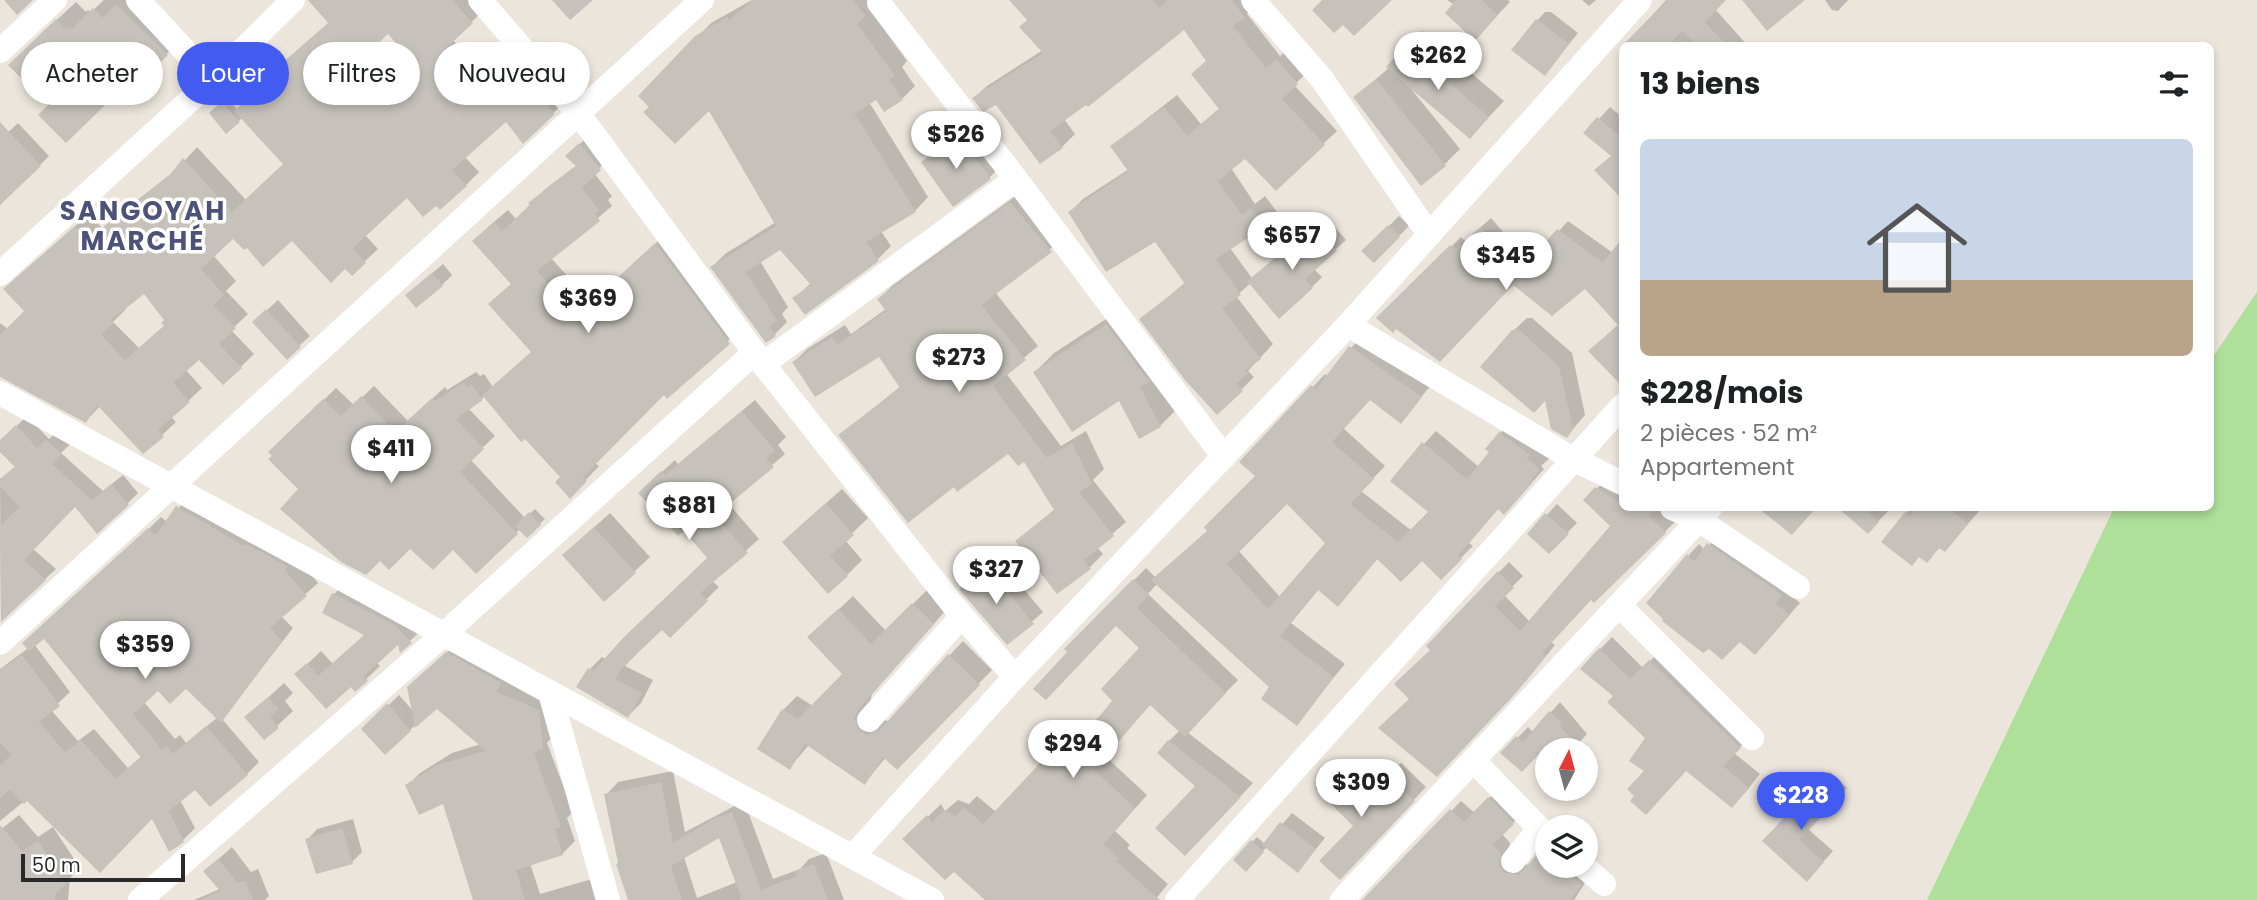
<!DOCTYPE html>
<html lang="fr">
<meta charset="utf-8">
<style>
body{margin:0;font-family:Poppins,sans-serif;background:#f6f6f6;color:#202124;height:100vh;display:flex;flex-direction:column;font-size:26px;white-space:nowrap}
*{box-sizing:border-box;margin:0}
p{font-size:23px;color:#757577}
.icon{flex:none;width:38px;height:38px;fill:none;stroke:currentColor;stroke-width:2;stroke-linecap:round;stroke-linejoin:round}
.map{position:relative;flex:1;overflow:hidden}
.details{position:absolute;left:1619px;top:42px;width:595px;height:469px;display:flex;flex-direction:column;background:#fff;border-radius:10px;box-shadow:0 4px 10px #0003}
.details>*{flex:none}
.hud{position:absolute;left:21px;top:42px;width:665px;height:63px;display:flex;gap:14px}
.needle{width:46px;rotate:6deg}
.buttons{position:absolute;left:1535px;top:738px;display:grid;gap:14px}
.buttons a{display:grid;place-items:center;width:63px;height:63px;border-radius:50%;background:#fff;box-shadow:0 4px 10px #0003;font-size:35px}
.scale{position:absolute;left:21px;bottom:18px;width:164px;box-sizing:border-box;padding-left:7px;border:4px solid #292929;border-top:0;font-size:19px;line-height:24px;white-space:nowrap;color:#292929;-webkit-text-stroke:5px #fff;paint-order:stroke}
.price{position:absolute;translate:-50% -60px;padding:0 16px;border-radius:24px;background:#fff;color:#222;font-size:23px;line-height:46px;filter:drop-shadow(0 2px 4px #0008)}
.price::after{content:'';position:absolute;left:50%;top:42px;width:21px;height:16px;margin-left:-10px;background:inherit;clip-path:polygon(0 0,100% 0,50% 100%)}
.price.current{background:#425cf2;color:#fff}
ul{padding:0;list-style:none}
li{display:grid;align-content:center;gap:14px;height:371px;padding:0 21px}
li+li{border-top:2px solid #e0e0e0}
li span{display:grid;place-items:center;height:217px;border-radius:10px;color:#555}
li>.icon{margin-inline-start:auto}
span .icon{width:126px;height:126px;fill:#fffc;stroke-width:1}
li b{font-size:30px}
h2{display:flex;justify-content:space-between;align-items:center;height:84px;padding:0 21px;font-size:30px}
.tag{padding:0 24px;border-radius:32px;background:#fff;box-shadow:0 4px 10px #0003;font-size:24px;line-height:63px}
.tag.current{background:#425cf2;color:#fff}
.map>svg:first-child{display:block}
.green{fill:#afe09a}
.shadow{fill:#0003;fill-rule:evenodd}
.building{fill:#c6c2bb;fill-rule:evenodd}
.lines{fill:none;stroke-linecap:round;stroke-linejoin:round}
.minor{stroke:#fff;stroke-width:24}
.labels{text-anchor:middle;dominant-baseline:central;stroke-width:7;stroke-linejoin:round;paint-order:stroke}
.district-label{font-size:26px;font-weight:bold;letter-spacing:2px;fill:#4c5278;stroke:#fff}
</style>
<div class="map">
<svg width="2257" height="900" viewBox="0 0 2257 900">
<rect width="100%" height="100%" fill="#ebe5dc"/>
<!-- green -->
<polygon class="green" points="2257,292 2257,900 1927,900 2114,508 2210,508 2210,361"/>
<!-- shadow -->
<g class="shadow">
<polygon points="104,0 150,0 185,36 135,85 129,79 51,105 29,46 76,2 86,12 88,10 91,12"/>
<path d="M321,0H477L485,9L453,40L477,69L509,40L567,100L523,141L506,119L464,156L479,172L466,185L436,203L407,196L365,235L378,249L352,273L292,239L247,245L233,236L213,255L236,281L226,291L248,314L231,330L254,354L224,383L199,358L186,370L202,388L171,417L176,422L144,452L100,406L86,421L0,375V323L8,329L27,311L19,276L89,214L102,228L177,169L197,147L246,200L285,164L242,118L226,131L212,113L227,99L238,110L330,22ZM388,32L421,70L405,84L371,48ZM144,291L166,320L165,325L139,348L113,322L126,309L124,307Z"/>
<polygon points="752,0 876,0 870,10 907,61 902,67 915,86 902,99 876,97 869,102 928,197 915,211 881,231 891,246 878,259 805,313 795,298 811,283 781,248 760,261 788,307 782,314 787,322 774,335 712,267 725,254 776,222 709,108 651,107 640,96 711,23"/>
<polygon points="1011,0 1254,0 1256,4 1247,14 1280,56 1290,47 1310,70 1294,85 1337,131 1276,188 1246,156 1231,168 1255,204 1265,196 1277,212 1230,248 1252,278 1326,217 1346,240 1314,269 1322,277 1312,287 1251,283 1236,296 1273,344 1248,371 1254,377 1241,390 1141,319 1186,282 1155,240 1070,212 1083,199 1129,169 1112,146 1177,95 1201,124 1220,108 1193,74 1207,60 1184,27 1064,119 1075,134 1062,147 996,102 974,98 987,86 1043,50 1029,20"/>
<polygon points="1447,0 1508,0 1510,2 1487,26"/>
<polygon points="1582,0 1596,0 1589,6"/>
<polygon points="1666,0 1724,0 1715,9 1748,46 1640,46 1632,38"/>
<polygon points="1825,0 1848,0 1838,11 1832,10"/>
<polygon points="1545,12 1551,12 1578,33 1545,74 1535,23"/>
<polygon points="1422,31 1504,101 1470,137 1411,89 1460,149 1444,165 1355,97 1390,67"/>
<polygon points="1610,107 1622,117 1622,195 1596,170 1612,155 1586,133"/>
<polygon points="974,122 1004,163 989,178 923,162"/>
<polygon points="18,123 49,156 0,205 0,140"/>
<polygon points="593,131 613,155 594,173 612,196 608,200 612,206 551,258 592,303 669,231 742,329 664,393 595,463 599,466 570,497 562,477 485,396 468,408 495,436 470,459 525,518 535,509 545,519 527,536 520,529 477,571 453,547 410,546 300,489 270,452 336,388 354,405 374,386 408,421 445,387 447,390 476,372 480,376 484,374 493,387 533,351 513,283 488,227 508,210 516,219 544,190 577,165 568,156"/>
<polygon points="1024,190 1064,238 995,292 1038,346 1006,373 1061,446 1086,431 1104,469 1093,480 1126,522 1097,547 1103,554 1090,567 1017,541 1055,509 1024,459 1009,451 954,485 840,435 901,386 880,355 794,362 807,349 845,325 851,334 886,309 879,299 892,286"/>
<polygon points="1399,216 1409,226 1374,261 1364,251"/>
<polygon points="1491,218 1530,263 1568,221 1613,253 1622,242 1622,383 1590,351 1619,324 1585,287 1513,282 1396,327 1379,318 1461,237 1465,241"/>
<polygon points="443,264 452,275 442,285 418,285"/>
<polygon points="278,300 310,336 287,357 265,312"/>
<polygon points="1126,306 1180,406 1160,426 1120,399 1035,372 1054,353"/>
<polygon points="1527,318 1532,318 1572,353 1585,415 1567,436 1513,331"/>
<path d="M1362,335L1433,383L1401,421L1371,398L1343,428L1385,466L1361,491L1412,531L1431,511L1424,444L1436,431L1479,467L1492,452L1500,433L1512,421L1551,457L1541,466L1544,469L1516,500L1499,508L1469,543L1473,546L1441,577L1422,559L1378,558L1350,592L1319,589L1291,623L1345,664L1296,723L1272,687L1157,584L1148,594L1238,680L1187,732L1253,783L1198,841V786L1169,741L1180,730L1151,703L1105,756L1147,795L1115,831L1130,845L1127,848L1168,884L1155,900H988L954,870L905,839L941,804L945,811L958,800L969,804L977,796L996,812L1043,762L1059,738L1071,725L1084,737L1115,701L1142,648L1116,624L1070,652L1067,649L1146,568L1156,578L1209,530L1257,476L1313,387L1325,374L1327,377ZM1287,502L1327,543L1280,597L1238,550Z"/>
<polygon points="755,400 786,437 778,445 785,454 728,503 759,539 712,581 719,587 670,635 662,627 625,666 653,680 641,703 628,716 590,669 602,657 606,659 709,558 653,480 675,460 678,464"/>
<polygon points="27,416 49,439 58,431 71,443 61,453 103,491 123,475 138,493 127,504 75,505 33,549 56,569 1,619 0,479 16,466 0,449 0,442"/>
<polygon points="1607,478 1622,488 1622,508 1660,508 1675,522 1594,601 1592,598 1551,642 1555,645 1525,682 1411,699 1432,649 1428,646 1509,562 1523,576 1504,595 1530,622 1613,526 1586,500"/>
<polygon points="842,489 868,518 845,540 862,560 847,575 799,527"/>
<path d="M190,495L296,557L318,583L281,616L293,628L222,719L259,762L247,774L196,787L180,800L195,828L183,840L152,817L27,799L0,821V669L34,644L70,692L51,710L78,741L94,729L128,768L142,756L41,633L161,517L167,522ZM186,687L218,717L186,743L180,735L175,739L144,702L158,688Z"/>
<polygon points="1557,504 1577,523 1549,551 1547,515"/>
<polygon points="1840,508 1891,508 1868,532"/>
<polygon points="1912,508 1979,508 1981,509 1945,550 1941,546 1926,561 1906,513"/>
<polygon points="610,513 650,557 634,572 580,540"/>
<polygon points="1720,533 1800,603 1755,653 1688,556 1699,544 1705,550"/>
<polygon points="997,557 1043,612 1007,643 972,579"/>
<polygon points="347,581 423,628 410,641 399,642 376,662 380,666 356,689 351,685 297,674 321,651 333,664 366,634 334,594"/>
<polygon points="927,590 947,609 872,694 868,709 874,718 888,721 963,641 992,670 897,767 886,757 865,783 809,745 790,767 783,710 797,696 813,706 845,674 824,623 853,596 886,631"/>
<polygon points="1612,637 1643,668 1662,649 1752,735 1734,753 1760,774 1744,794 1687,769 1647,771 1647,738 1616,696 1582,668"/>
<polygon points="460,641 551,697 555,734 547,743 573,812 567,818 575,841 562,854 530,863 540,894 599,877 603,900 475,900 444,801 407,786 420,773 452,753 481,744 437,707 410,730 364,729 399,695 414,712 422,674"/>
<polygon points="284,683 293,693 285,701 293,711 264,738 247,717"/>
<polygon points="1560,702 1587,734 1571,751 1545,746 1503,753 1528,727 1533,732"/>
<polygon points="1346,760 1374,787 1401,763 1426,787 1353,865 1355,826 1318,788"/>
<path d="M673,771L685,832L744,801L773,879L800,869L809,859L826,853L844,900H630L606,795L618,782ZM720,835L737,882L697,898L684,857Z"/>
<polygon points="1830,772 1847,788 1808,829 1833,851 1817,869 1764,841"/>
<polygon points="1499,788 1523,813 1502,834 1510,843 1508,855 1513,863 1530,865 1547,850 1547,866 1583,866 1591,874 1574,900 1365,900 1461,801 1475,813"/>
<polygon points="1292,813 1325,838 1298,871 1267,847 1246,869 1235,860 1257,837 1265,844"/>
<polygon points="19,815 38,837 53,827 80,868 70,878 68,900 0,900 0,830"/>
<polygon points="353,819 362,852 352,862 307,840 317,829"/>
<polygon points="232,847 251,872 258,869 269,896 265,900 194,900 220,889 205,871"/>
</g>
<!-- building -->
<g class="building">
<polygon points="4,0 33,0 17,15"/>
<path d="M308,0H452L473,23L440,54L463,81L495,52L536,99L540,96L555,114L523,144L506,122L452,170L467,186L440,210L436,206L423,217L407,198L353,248L366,263L352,276L345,269L331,283L292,241L263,267L247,248L244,250L233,239L201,269L224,295L213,305L236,328L219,344L242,368L223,385L199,360L173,383L190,402L158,430L164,437L143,454L97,405L86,423L0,377V335L24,311L3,289L75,226L88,240L169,176L183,158L232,212L283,164L234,111L260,88L257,85L328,23ZM388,34L420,71L391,95L359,61ZM144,294L164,320L161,323L164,326L125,360L101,335L114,323L111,320Z"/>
<polygon points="552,0 593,0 570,20"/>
<polygon points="753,0 852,0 866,16 857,24 895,76 889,80 903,100 884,112 876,100 855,114 916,212 866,242 879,261 805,315 792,298 811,285 780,250 746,272 777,321 769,326 776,336 766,343 710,267 776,226 709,111 675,144 643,112 649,107 638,96 695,36 727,17 729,20"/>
<polygon points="1009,0 1153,0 1159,7 1168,0 1232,0 1245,18 1233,26 1266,68 1276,59 1298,84 1282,99 1325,145 1276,191 1245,159 1218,181 1242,215 1251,208 1266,226 1216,259 1241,295 1222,308 1261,359 1246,370 1248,373 1236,384 1243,391 1217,415 1185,380 1139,319 1185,284 1155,242 1106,272 1068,212 1128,171 1110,146 1164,107 1187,136 1219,109 1191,74 1206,61 1184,30 1088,107 1086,105 1050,131 1063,148 1040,164 996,105 983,112 972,98 1043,53 1019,27 1027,20"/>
<polygon points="1322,0 1392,0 1354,36 1343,25 1334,33 1312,10"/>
<polygon points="1456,0 1482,0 1498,15 1475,41 1445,13"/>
<polygon points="1667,0 1726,0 1705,22 1727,46 1699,46 1682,31 1668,46 1622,46"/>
<polygon points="1742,0 1805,0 1767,31"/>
<polygon points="116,4 168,55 135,88 129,82 66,143 38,115 48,105 8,65 56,19 66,29 68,27 71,30 93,8 103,18"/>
<polygon points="1536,19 1569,44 1545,76 1511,50"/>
<polygon points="1405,45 1489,117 1470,139 1386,67"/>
<polygon points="1376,79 1446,166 1421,186 1353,97"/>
<polygon points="221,102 240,122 226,134 209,113"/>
<polygon points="1597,117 1622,138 1622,199 1594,170 1611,156 1583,133"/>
<polygon points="0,122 41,166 0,205"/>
<polygon points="959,135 991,179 953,207 921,162"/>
<polygon points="579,143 601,170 582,188 600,211 595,214 600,221 537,271 577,315 655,243 730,344 667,399 664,395 583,477 587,481 570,499 555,482 560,477 525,439 521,442 482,395 531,352 488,304 511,284 472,241 494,222 502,231 530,205 528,203 576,166 565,156"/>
<polygon points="1010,202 1052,252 981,305 1026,360 993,386 1047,458 1072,443 1092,484 1079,492 1114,536 1084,560 1091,569 1057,594 1015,541 1054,510 1024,462 1018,466 1008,454 957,492 954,487 908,523 838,435 900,388 879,357 815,397 792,362 832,337 837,345 886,311 877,299"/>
<polygon points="1315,225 1337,251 1305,279 1313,288 1279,319 1247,281"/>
<polygon points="1388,225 1400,237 1374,263 1361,251"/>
<polygon points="1481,227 1520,272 1557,229 1603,262 1622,239 1622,386 1588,351 1618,325 1585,289 1552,316 1513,285 1440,362 1396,329 1393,333 1376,318 1450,245 1454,250"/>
<polygon points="432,273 443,286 416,308 405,295"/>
<polygon points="266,309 301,347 287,360 252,322"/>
<polygon points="1106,324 1149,382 1140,387 1161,427 1139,439 1119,401 1072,432 1033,372"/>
<polygon points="1512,330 1519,330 1559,366 1573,429 1567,438 1551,429 1545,401 1534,413 1480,367"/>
<path d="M1349,346L1422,397L1401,424L1370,400L1332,442L1374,479L1350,504L1398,542L1428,512L1390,481L1422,442L1467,479L1489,452L1485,449L1499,432L1530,455L1527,458L1540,470L1531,480L1533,482L1504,515L1498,509L1458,556L1462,559L1441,580L1422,561L1401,582L1377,559L1338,607L1318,590L1280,636L1334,677L1297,726L1261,699L1269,687L1151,580L1207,531L1204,527L1255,476L1239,462L1311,385L1316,389ZM1287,504L1325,543L1268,609L1227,564Z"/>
<polygon points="464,382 467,387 471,384 483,400 456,419 484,449 460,472 518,534 476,574 453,550 433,570 410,549 389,570 380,561 366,575 341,562 280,509 298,489 268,459 272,456 268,452 323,399 341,416 361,396 395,432 432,398 435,401"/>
<polygon points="742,411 775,451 766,458 774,467 715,516 748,553 700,593 708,601 670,638 662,630 622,668 615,679 642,693 628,718 576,687 588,668 593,671 625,636 707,558 684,531 678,536 638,493 661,471 665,475"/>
<polygon points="16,425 37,448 46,440 62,454 52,464 92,500 111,484 129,505 97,534 75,507 24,560 46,580 1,622 0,526 19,507 0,486 0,480 15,467 0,452 0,440"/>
<polygon points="1595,487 1622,504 1622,508 1655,508 1649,516 1666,533 1594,603 1591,600 1542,653 1546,656 1515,694 1437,777 1378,728 1409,699 1394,684 1430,650 1426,646 1498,571 1514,588 1495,606 1520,631 1610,526 1583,500"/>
<polygon points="826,503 854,535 830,556 848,576 828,594 782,542"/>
<polygon points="176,506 244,546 246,544 287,566 285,570 307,596 270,628 282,641 221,723 186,689 170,704 158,691 133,714 162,750 167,746 173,754 206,726 248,775 210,807 195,790 169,811 184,842 177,847 169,852 152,819 100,873 27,801 24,804 10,790 0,798 0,765 11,755 0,742 0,670 22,655 60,706 39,722 65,752 81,740 115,778 141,758 44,639 29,651 22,643 148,528 156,535"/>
<polygon points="1758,508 1816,508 1792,535"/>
<polygon points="1838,508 1864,508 1879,522 1868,534"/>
<polygon points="1917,508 1948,508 1968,524 1945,552 1939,548 1927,563 1919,557 1912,566 1881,542 1905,512 1910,516"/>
<polygon points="529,512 541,525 527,538 515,526"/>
<polygon points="1545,513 1569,534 1549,554 1527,534"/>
<polygon points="594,527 636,573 604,602 562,555"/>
<polygon points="1707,543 1782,595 1776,604 1790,615 1755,655 1740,642 1722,660 1709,649 1703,653 1662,621 1663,619 1646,603 1687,554 1694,562"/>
<polygon points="986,566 1034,624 1007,645 959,589"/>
<polygon points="1133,579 1149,595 1137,608 1226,693 1185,737 1150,705 1094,770 1135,808 1104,844 1119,859 1116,861 1160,900 985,900 954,872 945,880 902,839 927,815 932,822 944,811 956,816 963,807 983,824 1041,762 1037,759 1057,736 1072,749 1112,701 1101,689 1139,648 1116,626 1046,700 1033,689 1067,652 1064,649"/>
<polygon points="332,593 395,625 412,643 400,653 398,645 364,676 368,681 355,692 351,687 326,709 294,674 307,663 318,676 364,635 322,613"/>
<polygon points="912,603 934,624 858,710 854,718 859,731 867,735 880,730 948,654 980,685 897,770 883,757 865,785 805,744 790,770 757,749 782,709 798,719 842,674 807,637 838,609 871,644"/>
<polygon points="1599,648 1630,679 1649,660 1741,748 1723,766 1749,788 1732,808 1686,771 1646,815 1630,801 1634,796 1627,789 1644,771 1629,761 1645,738 1607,702 1613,696 1580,669"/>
<polygon points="446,652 501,683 496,692 539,710 543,749 534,753 561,827 555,829 563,855 516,870 525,900 473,900 443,804 419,815 405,785 437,765 486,751 437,709 415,728 407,687"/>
<polygon points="268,697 279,709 270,717 279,728 264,740 244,717"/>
<polygon points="387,703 411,731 385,755 361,729"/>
<polygon points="1549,711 1562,723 1559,726 1584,751 1542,751 1522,772 1500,753 1516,736 1523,742"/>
<polygon points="1168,740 1241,797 1185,856 1155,828 1195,786 1157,753"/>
<polygon points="1332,772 1359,799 1386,775 1415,801 1340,880 1319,861 1353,826 1315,788"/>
<polygon points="1819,781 1838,800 1799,840 1824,862 1807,882 1762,841"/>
<polygon points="661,782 673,843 715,818 732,812 761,890 797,876 795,871 814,864 828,900 738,900 741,897 719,838 671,866 682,900 628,900 616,864 618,863 604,794"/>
<polygon points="1488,797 1514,824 1493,845 1501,853 1499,866 1503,872 1519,875 1541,850 1547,850 1547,866 1569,866 1573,877 1582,885 1570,900 1362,900 1450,809 1464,822"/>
<polygon points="1280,822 1316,849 1298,873 1262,845"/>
<polygon points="0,825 22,851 38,841 66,884 56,893 55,900 0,900"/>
<polygon points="342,828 353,864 316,874 305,839"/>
<polygon points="1251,840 1264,852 1246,872 1233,860"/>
<polygon points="218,859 238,883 245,881 253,900 199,900 220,891 203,871"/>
</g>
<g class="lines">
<!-- minor -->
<g class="minor">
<polyline points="138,0 212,80"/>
<polyline points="480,0 578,113 763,364 962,616 1015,677"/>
<polyline points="1253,0 1322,79 1428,233"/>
<polyline points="879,3 1016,179 1224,457"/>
<polyline points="0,51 55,0"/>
<polyline points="0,274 212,80 293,0"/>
<polyline points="1348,325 1573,459 1622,483"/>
<polyline points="763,364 1016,179"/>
<polyline points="0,393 932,900"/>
<polyline points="1672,508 1699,520 1798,587"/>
<polyline points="1619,605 1752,738"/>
<polyline points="0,643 702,0"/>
<polyline points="550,693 608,900"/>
<polyline points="869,720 962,616"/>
<polyline points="1473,760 1547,836"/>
<polyline points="853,856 1015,677 1348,325 1640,0"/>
<polyline points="1513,861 1539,829"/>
<polyline points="1583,866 1604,884"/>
<polyline points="140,900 444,634 754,353"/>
<polyline points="1177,900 1622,406"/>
<polyline points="1342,900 1710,508"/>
</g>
</g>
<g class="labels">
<!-- district labels -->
<g class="district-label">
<text x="143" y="211">SANGOYAH<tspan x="143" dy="30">MARCHÉ</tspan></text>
</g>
</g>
</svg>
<div class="buttons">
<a><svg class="needle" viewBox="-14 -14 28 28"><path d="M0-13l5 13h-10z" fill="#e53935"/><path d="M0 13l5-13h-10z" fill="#757577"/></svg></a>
<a><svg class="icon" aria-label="layers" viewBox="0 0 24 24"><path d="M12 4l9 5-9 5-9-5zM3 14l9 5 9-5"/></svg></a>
</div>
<div class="scale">50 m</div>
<b class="price" style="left:1438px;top:92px">$262</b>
<b class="price" style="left:956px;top:171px">$526</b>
<b class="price" style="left:1292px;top:272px">$657</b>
<b class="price" style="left:1506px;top:292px">$345</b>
<b class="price" style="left:588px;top:335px">$369</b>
<b class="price" style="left:959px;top:394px">$273</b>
<b class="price" style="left:391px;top:485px">$411</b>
<b class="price" style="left:689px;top:542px">$881</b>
<b class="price" style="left:996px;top:606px">$327</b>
<b class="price" style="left:145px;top:681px">$359</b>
<b class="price" style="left:1073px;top:780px">$294</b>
<b class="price" style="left:1361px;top:819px">$309</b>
<b class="price current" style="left:1801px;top:832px">$228</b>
<div class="hud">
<a class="tag">Acheter</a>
<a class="tag current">Louer</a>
<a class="tag">Filtres</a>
<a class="tag">Nouveau</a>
</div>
<section class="details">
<h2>13 biens<svg class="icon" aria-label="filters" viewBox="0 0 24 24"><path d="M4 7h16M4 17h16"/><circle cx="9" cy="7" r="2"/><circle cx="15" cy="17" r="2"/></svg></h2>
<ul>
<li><span style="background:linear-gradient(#c9d6e8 65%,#b9a48a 0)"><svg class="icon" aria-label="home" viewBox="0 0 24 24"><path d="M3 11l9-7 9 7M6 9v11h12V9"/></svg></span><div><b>$228/mois</b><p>2 pièces · 52 m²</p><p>Appartement</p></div></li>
</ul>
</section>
</div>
